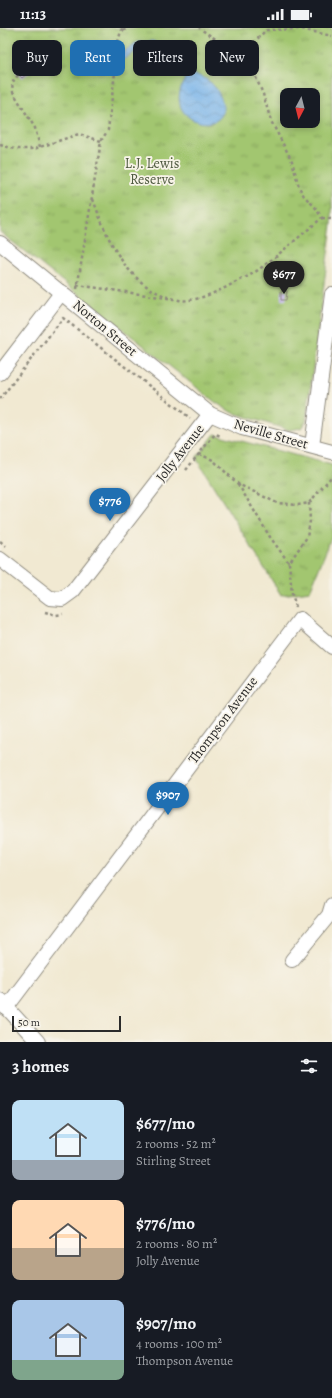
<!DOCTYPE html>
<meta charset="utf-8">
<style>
body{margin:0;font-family:Alegreya,serif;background:#20242c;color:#f1f3f6;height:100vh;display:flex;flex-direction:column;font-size:15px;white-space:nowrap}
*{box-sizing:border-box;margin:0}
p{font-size:13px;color:#9ea1a6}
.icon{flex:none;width:22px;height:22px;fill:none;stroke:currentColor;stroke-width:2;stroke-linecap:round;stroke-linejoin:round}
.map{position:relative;height:1014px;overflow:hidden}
.panel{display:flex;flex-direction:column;background:#171b24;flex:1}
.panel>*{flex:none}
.hud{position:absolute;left:12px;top:12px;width:308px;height:36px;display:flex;gap:8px}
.needle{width:26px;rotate:187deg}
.controls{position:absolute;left:280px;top:60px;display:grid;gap:8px}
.controls a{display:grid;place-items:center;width:40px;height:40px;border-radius:8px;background:#171b24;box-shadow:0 2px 6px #0003;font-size:20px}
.scale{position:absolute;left:12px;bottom:10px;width:109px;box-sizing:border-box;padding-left:4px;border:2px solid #2b2b2b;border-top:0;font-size:11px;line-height:14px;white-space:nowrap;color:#2b2b2b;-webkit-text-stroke:3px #f7f3e8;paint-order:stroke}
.price{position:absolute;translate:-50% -34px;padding:0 9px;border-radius:14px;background:#1f6fb2;color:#fff;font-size:13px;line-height:26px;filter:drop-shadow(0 1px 2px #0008)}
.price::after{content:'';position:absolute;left:50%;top:24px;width:12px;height:9px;margin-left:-6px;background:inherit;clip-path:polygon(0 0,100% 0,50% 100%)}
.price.active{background:#222;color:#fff}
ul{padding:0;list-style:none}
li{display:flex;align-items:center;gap:12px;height:100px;padding:0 12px}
li span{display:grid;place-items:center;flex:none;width:112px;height:80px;border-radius:8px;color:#555}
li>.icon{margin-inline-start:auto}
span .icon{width:48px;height:48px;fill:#fffc;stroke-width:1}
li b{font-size:17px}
h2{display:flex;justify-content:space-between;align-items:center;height:48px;padding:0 12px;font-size:17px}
.tag{padding:0 14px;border-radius:8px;background:#171b24;box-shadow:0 2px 6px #0003;font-size:14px;line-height:36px}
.tag.active{background:#1f6fb2;color:#fff}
.status{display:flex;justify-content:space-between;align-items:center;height:28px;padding:0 20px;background:#171b24;direction:ltr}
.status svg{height:11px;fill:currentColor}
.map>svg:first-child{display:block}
.grass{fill:url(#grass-tufts);stroke:#66784e;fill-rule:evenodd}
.water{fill:url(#water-waves);stroke:#526f8a}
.building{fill:url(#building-hatch)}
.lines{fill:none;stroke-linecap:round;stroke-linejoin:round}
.minor-casing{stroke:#8e8a7e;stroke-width:16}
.path{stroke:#8e8a7e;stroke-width:2.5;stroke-dasharray:3 3;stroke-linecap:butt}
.minor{stroke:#fff;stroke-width:14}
.labels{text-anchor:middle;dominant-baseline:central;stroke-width:3.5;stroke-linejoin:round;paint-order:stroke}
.park-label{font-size:14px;fill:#4f5a40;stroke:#f7f3e8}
.street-label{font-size:14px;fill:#2b2b2b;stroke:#f7f3e8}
</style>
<div class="status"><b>11:13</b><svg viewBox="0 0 49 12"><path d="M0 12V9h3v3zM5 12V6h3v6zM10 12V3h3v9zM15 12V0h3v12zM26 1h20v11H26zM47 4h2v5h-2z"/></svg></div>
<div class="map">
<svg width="332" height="1014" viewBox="0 0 332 1014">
<defs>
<pattern id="grass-tufts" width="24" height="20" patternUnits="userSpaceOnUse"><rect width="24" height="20" fill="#a2c670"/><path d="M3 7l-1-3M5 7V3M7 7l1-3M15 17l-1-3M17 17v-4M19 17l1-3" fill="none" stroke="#84a15c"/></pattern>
<pattern id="water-waves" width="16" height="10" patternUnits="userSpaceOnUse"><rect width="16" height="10" fill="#78b3e9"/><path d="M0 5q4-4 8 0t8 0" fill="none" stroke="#6392bd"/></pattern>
<pattern id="building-hatch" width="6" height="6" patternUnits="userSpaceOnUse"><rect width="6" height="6" fill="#c7b8f1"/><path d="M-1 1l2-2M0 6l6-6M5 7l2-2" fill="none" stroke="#ab9ecf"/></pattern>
</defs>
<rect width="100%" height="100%" fill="#f7f3e8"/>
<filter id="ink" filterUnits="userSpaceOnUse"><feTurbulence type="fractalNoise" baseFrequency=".025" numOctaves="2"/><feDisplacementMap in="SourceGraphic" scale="8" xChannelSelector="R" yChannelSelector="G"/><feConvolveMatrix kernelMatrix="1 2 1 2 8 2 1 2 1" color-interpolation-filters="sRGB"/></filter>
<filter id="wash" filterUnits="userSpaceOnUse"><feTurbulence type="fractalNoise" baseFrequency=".012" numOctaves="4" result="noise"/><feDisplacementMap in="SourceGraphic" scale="16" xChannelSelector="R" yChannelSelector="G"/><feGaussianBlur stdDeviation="0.9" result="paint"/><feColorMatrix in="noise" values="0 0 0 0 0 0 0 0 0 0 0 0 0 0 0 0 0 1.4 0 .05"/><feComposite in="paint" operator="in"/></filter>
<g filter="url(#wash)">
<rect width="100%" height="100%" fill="#f1e9d2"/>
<!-- grass -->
<g class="grass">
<path d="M0,0H332V195L306,393L301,400L289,402L231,384L215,374L0,204ZM287,67H313V93H287Z"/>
<polygon points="215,406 332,437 332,508 310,563 281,567 196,430"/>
</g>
<!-- water -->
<path class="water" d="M153,13C169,21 178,32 188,46C202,47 211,52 218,64C245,112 156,101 185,51L170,33L152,20L140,21L116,36L115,31L137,14Z"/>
<g id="blocks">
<!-- building -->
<g class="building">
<polygon points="24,35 31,43 22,50 15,43"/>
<polygon points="281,263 287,263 286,272 281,272"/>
</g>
</g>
</g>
<g filter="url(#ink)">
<use href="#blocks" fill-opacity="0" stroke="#8e8a7e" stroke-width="1"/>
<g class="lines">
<defs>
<g id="minor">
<polyline points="0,215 210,386 242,400 332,424"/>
<polyline points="0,345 62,264"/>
<polyline points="312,418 332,266"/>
<polyline points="0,531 50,570 62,571 73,563 210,386"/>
<polyline points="292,932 329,887 332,877"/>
<polyline points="0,972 38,1014"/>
<polyline points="6,980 300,591 332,619"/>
</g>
</defs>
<!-- minor casing -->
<use href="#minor" class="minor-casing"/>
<!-- path -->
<g class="path">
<polyline points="123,3 127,0"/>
<polyline points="241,28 266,2 301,1 332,8"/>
<polyline points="18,47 12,55 13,64 35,100 40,119"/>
<polyline points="0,117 15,121 34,121 79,106 101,113"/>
<path d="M93,171C108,214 129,262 179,272C193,275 220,263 232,256C240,252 250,248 258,242C280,226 301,207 322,190L315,179L304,168L299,159L292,133L271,93L263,66L254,45L241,28L199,0"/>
<polyline points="322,190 332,191"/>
<polyline points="77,257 174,271"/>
<polyline points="77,261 101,113 108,102 116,36 114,27 122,0"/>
<polyline points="0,371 63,290 190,390"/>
<polyline points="199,426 213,432 238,456 277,475 298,477 309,475 332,448"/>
<polyline points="186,442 215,406 221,408"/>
<polyline points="238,456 270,509 289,535"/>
<polyline points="0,513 6,518"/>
<polyline points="296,579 292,566 289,535 307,509 310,493 309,475"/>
<polyline points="45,584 56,587 63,586"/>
</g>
<!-- minor -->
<use href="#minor" class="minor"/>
</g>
</g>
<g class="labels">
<!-- park labels -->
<g class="park-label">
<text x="152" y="135">L.J. Lewis<tspan x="152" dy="16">Reserve</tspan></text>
</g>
<!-- street labels -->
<g class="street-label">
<text transform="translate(105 300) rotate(40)">Norton Street</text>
<text transform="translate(271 406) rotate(16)">Neville Street</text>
<text transform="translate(180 425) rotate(-52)">Jolly Avenue</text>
<text transform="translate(223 692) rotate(-53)">Thompson Avenue</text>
</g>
</g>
</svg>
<div class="controls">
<a><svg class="needle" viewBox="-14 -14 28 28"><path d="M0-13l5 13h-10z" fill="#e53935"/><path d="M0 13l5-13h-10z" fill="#9ea1a6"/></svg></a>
</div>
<div class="scale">50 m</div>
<b class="price active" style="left:284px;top:267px">$677</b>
<b class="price" style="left:110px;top:494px">$776</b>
<b class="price" style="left:168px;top:788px">$907</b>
<div class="hud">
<a class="tag">Buy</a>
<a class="tag active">Rent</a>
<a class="tag">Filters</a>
<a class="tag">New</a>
</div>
</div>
<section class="panel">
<h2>3 homes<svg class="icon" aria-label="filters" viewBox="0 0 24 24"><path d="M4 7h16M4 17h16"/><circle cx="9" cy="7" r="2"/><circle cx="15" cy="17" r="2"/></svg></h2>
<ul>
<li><span style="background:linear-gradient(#bfe0f5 75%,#9aa5b1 0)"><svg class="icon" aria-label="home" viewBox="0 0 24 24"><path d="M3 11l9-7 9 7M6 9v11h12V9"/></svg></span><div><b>$677/mo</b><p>2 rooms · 52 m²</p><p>Stirling Street</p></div></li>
<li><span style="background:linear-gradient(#ffd9b3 60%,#b9a48a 0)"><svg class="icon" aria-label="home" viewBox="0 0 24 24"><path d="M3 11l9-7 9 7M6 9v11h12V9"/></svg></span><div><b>$776/mo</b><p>2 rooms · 80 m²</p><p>Jolly Avenue</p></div></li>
<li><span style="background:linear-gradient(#a9c7e8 75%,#7fa58c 0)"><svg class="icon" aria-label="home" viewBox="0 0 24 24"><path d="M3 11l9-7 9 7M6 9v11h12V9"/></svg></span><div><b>$907/mo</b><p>4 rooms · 100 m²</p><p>Thompson Avenue</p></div></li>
</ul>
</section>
